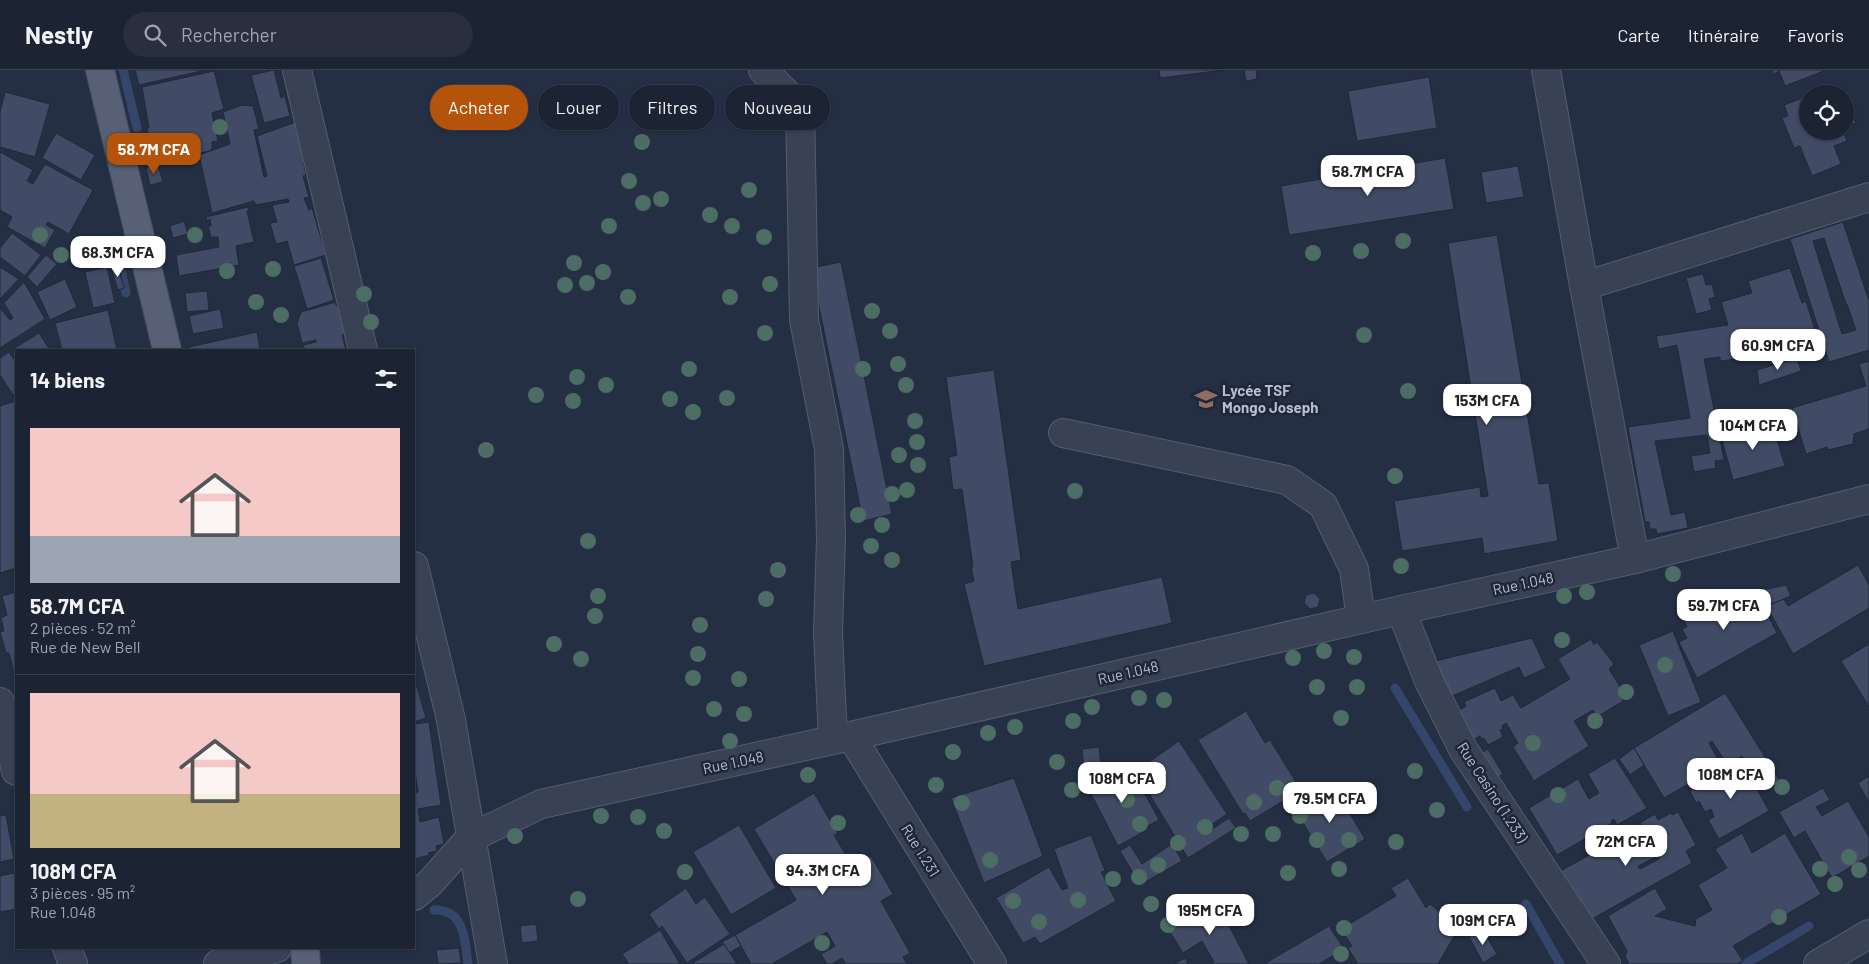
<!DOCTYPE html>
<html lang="fr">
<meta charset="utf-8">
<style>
body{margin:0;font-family:Barlow,sans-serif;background:#292f3f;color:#f1f3f6;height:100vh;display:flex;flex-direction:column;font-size:19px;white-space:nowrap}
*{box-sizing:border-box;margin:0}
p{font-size:16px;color:#a0a4ac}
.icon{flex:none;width:28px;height:28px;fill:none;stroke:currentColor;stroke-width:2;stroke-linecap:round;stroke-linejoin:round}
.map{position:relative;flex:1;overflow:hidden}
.details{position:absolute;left:15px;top:279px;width:400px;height:600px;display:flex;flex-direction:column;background:#1c2333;border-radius:0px;box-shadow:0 1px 4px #0004,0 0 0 1px #3a404e}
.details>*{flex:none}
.hud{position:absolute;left:430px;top:15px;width:475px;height:45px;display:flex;gap:10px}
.controls{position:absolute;left:1799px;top:15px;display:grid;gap:10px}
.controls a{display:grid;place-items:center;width:55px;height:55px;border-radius:50%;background:#1c2333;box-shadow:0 1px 4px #0004,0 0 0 1px #3a404e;font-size:25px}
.price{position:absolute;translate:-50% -42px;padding:0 11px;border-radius:10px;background:#fff;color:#222;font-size:16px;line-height:32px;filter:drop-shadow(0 1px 2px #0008)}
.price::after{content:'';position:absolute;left:50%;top:30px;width:15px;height:11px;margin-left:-8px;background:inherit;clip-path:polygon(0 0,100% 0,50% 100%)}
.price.selected{background:#b45309;color:#fff}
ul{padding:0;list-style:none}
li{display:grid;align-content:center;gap:10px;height:265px;padding:0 15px}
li+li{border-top:1px solid #3a404e}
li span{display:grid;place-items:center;height:155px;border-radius:0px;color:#555}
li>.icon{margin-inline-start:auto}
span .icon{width:90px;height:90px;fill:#fffc;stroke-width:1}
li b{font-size:21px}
h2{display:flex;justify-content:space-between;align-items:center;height:60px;padding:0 15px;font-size:21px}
.pill{padding:0 18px;border-radius:22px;background:#1c2333;box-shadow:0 1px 4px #0004,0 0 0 1px #3a404e;font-size:18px;line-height:45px}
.pill.selected{background:#b45309;color:#fff}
header{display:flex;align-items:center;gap:30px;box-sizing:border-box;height:70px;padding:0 25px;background:#1c2333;border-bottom:1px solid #3a404e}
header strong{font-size:24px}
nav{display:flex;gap:28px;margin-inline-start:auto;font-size:18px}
.search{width:350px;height:45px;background:#292f3f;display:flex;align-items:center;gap:12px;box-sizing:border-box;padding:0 18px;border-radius:28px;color:#a0a4ac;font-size:19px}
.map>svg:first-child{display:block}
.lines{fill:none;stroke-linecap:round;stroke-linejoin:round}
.stream{stroke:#35466b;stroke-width:9}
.building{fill:#414b65;stroke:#20283b;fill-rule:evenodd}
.minor-casing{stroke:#555c6e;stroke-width:30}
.major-casing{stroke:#434a5d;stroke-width:30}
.minor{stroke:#394254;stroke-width:28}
.major{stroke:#576074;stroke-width:28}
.tree{fill:#4c6d63}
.labels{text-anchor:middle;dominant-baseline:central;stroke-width:5;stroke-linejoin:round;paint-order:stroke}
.poi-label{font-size:15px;font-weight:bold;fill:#b7bdcd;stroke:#1e2639;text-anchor:start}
.street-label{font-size:15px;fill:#b7bdcd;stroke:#1e2639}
</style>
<header>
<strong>Nestly</strong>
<div class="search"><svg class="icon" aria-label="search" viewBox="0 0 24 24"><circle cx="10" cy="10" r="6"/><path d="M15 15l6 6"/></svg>Rechercher</div>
<nav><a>Carte</a><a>Itinéraire</a><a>Favoris</a></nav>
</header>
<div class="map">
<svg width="1869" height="894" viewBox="0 0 1869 894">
<rect width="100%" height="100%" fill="#252f44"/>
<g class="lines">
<!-- stream -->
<g class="stream">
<polyline points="123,0 137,58"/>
<polyline points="115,170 126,223"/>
<polyline points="1395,618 1467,737"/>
<polyline points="1526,834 1560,894"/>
<path d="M434,840C465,839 465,871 468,894"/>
<polyline points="1745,894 1809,856"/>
</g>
</g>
<!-- building -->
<g class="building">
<polygon points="135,0 206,0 139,15"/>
<polygon points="274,0 281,28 285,26 290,46 264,53 251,5"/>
<polygon points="1159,0 1224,0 1160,8"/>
<polygon points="1244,0 1256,0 1257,9 1246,11"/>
<polygon points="1772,0 1826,0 1785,16 1779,1 1774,4"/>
<polygon points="214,1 224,39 212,43 218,71 212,72 212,79 209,81 153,94 147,58 149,58 142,17"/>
<polygon points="1429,7 1437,58 1357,71 1348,21"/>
<polygon points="5,22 50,34 35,87 0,77 0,42"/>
<polygon points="1845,25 1856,53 1845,57"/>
<polygon points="1808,26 1808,61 1843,61 1847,71 1834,76 1841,94 1812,106 1800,76 1794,78 1782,48 1788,46 1784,35"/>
<polygon points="242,35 253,36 259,59 254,60 264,107 267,106 257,66 296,52 306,105 303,106 309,127 304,128 309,140 312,138 326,185 294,195 287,171 276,174 270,153 277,152 272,135 289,132 288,129 256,135 254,131 212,143 199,85 230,74 223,42"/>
<polygon points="56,63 95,85 81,110 42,88"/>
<polygon points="0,82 33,100 27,111 33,114 45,94 93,120 69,164 48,152 46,155 55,160 45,178 7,157 12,147 0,140"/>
<polygon points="1445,88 1454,139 1289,165 1281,116"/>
<polygon points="158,95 163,112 150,115 146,98"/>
<polygon points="1518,96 1524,127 1486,133 1481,102"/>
<polygon points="248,137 249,141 247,141 254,172 236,176 239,195 179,206 176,185 219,177 218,167 211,167 208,156 211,156 210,149 207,151 206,147"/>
<polygon points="184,151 188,164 173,168 170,156"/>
<path d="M1843,152L1869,231V280L1829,292L1790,169ZM1824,168L1846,234H1847L1856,260L1842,264L1813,171Z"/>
<polygon points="12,163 41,185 25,206 0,187 0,178"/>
<polygon points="1497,165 1539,414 1549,413 1558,471 1484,484 1482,468 1402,481 1394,431 1480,417 1481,427 1488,426 1448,173"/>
<polygon points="46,185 57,194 37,217 27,207"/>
<polygon points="321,188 334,230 307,239 294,196"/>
<polygon points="841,192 892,444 863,451 811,198"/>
<polygon points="118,196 124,218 118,220 111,198"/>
<polygon points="0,197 19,209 0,229"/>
<polygon points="107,197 115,233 93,238 85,202"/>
<polygon points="1790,198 1802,233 1806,231 1820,276 1772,291 1766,270 1752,275 1753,282 1744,283 1744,288 1720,291 1720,287 1704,289 1724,390 1715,391 1716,398 1694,402 1691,386 1710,383 1707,365 1655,371 1671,445 1685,442 1688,458 1657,464 1656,459 1650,459 1649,452 1645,452 1628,357 1690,348 1677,275 1659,279 1656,266 1728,255 1721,232 1752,223 1748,211"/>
<polygon points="1703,204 1706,215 1712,214 1715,227 1709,229 1712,240 1696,244 1686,208"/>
<polygon points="65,209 77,237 50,250 37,222"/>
<polygon points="24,212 45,249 0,278 0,238 10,250 13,248 4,233"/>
<polygon points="207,221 209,240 187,242 185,223"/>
<polygon points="336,232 336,236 340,237 347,262 342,265 346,280 305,280 303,275 316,272 316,270 302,273 297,253 301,242"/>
<polygon points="220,239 224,258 193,264 189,246"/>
<polygon points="108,240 117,280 62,280 55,253"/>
<polygon points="257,262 260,280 189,280 189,277"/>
<polygon points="39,263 50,280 16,280 16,284 13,279"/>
<polygon points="9,282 16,292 16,323 13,325 0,305 0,288"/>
<polygon points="1797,288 1801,301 1759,315 1757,300"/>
<polygon points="1869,291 1869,359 1854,364 1853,374 1828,380 1827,377 1806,384 1792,338 1866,316 1859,294"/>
<polygon points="994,300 1021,490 1011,492 1018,539 1162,507 1172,553 984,596 964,514 974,511 971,497 973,497 962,419 953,420 949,387 957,385 946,307"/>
<polygon points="16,331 16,498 0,503 0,336"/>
<polygon points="1771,350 1785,396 1733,410 1721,366"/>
<polygon points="1858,495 1869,515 1869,538 1793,584 1767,537 1783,528 1788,536"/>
<polygon points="1786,515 1791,526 1769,535 1762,520"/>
<polygon points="16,522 16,611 9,583 6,583 0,562 4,561 1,548 7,545 2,526"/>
<polygon points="1756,522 1777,563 1697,608 1679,572 1687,568 1682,559 1687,557 1680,541 1690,537"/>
<polygon points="1314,523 1320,529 1318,537 1310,539 1304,533 1306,525"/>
<polygon points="1673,561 1701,632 1668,646 1639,575"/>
<polygon points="1532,568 1546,598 1524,608 1519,597 1450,627 1435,591"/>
<polygon points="1591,569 1594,575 1597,572 1614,594 1609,599 1623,622 1619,624 1623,631 1597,647 1593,640 1574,651 1589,676 1534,711 1513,677 1518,673 1506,653 1502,656 1503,659 1500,660 1503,667 1488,675 1484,668 1482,669 1480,666 1473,670 1458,641 1466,636 1464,632 1495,618 1501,631 1513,625 1521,638 1570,609 1558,589"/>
<polygon points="1869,574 1869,637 1841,591"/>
<polygon points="414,607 426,648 414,652"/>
<polygon points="1725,623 1780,711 1764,721 1742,686 1728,696 1712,671 1709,673 1721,695 1664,728 1634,678"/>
<polygon points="1246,641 1265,673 1270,670 1301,720 1250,751 1245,743 1243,744 1198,670"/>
<polygon points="429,652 441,735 418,739 420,752 439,747 444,774 436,776 437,781 428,783 430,785 414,789 414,723 418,722 414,694 414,654"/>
<polygon points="1179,671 1227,744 1202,761 1205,764 1229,748 1236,758 1188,788 1144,715 1151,710 1143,696"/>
<polygon points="1099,677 1101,698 1084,700 1082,679"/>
<polygon points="1634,678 1644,695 1630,705 1619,689"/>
<polygon points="1488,679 1503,704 1489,712 1474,687"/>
<polygon points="1615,688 1647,738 1617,755 1614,749 1611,751 1612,753 1557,785 1529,738 1578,709 1589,729 1599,723 1588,704"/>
<polygon points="1742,691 1769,741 1719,769 1708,750 1714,747 1711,739 1705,742 1699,731 1696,733 1690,721"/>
<polygon points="1131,698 1159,750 1142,759 1143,762 1118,776 1084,710 1105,699 1110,709"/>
<polygon points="1869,706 1869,732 1858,713"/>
<polygon points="1014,708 1043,786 984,813 951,728"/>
<polygon points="1334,717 1365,769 1327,792 1295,740"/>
<polygon points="1823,718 1830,730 1816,737 1822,746 1848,731 1869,767 1869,786 1832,808 1805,761 1794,768 1779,742"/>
<polygon points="814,723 838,764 834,765 853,797 871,786 893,824 881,831 910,883 903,887 907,894 846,894 842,888 832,894 827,894 821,884 835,876 827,862 772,894 751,894 735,865 796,830 754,759"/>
<polygon points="1678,742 1696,775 1686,781 1692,793 1581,855 1555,807 1564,799 1637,759 1654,788 1638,796 1640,799 1659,789 1640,753 1655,744 1658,750 1671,743 1672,745"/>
<polygon points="6,745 14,789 0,792 0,746"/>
<polygon points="739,755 776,818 731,845 693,782"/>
<polygon points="1742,763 1752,783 1785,763 1821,824 1733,876 1743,891 1737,894 1629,894 1625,886 1627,881 1608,846 1655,818 1667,839 1655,846 1695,856 1696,849 1712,840 1698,815 1727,798 1715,779"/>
<polygon points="1091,765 1105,801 1101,802 1116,831 1040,874 1035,867 1023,873 996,828 1049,797 1062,820 1068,818 1054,779"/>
<polygon points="1172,774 1182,791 1140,815 1120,781 1130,775 1142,794"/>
<polygon points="14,803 16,812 16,839 0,842 0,806"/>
<polygon points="1408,808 1426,838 1430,834 1459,858 1438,894 1358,894 1348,878 1352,876 1341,859 1396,826 1391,818"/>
<polygon points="686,818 696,834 705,827 730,864 687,893 662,856 659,859 649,844"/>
<polygon points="1216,831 1249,894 1211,894 1214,892 1202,871 1183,883 1168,859"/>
<polygon points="536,854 538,871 522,873 520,856"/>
<polygon points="1329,856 1344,879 1319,894 1264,894"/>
<polygon points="1482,859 1497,884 1483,893 1469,867"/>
<polygon points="660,860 680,894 629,894 622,884"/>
<polygon points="735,865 741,876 729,883 722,872"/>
<polygon points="724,874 737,894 691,894"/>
<polygon points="459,878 461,893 438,894 436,880"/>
<polygon points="1185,888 1188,894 1174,894"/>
</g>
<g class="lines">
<defs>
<g id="minor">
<polyline points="297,0 363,280"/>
<polyline points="763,0 800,37 804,250 829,379 831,469 828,563 833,670"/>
<polyline points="1546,0 1584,216 1635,489"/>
<polyline points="1584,216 1869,127"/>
<polyline points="1063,363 1287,410 1323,435 1354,499 1361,549"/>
<polyline points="414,496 451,650 493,894"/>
<polyline points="1401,540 1429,611 1463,679 1606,894"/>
<polyline points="0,632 16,701"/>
<polyline points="851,666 992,894"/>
<polyline points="414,826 430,813 470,768 541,734 851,666 1401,540 1635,489 1869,429"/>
<polyline points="67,878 73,894"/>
<polyline points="218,894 277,878"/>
<polyline points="1818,894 1869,864"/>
</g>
<g id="major">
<polyline points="100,0 167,280"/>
<polyline points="305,878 306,894"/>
</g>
</defs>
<!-- minor casing -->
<use href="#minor" class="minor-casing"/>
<!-- major casing -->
<use href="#major" class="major-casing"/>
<!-- minor -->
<use href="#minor" class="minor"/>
<!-- major -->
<use href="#major" class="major"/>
</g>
<!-- trees -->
<g class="tree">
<circle cx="220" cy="57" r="8"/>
<circle cx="642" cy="72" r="8"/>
<circle cx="629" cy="111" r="8"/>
<circle cx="749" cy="120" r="8"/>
<circle cx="661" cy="129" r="8"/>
<circle cx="643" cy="133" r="8"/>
<circle cx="710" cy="145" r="8"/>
<circle cx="609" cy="156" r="8"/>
<circle cx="732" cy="156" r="8"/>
<circle cx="40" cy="165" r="8"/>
<circle cx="195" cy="165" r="8"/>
<circle cx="764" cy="167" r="8"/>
<circle cx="1403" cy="171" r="8"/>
<circle cx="1361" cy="181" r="8"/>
<circle cx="1313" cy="183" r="8"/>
<circle cx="61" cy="185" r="8"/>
<circle cx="574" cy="193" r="8"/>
<circle cx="273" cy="199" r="8"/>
<circle cx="227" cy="201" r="8"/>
<circle cx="603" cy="202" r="8"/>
<circle cx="587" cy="213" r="8"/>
<circle cx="770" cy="214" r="8"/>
<circle cx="565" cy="215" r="8"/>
<circle cx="364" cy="224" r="8"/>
<circle cx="628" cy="227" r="8"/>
<circle cx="730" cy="227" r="8"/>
<circle cx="256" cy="232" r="8"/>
<circle cx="872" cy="241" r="8"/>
<circle cx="281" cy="245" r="8"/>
<circle cx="371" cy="252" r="8"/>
<circle cx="890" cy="261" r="8"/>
<circle cx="765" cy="263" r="8"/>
<circle cx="1364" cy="265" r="8"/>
<circle cx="898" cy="294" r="8"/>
<circle cx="689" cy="299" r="8"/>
<circle cx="863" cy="299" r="8"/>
<circle cx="577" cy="307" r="8"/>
<circle cx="606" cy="315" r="8"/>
<circle cx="906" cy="315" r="8"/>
<circle cx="1408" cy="321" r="8"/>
<circle cx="536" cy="325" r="8"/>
<circle cx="727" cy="328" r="8"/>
<circle cx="670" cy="329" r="8"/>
<circle cx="573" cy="331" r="8"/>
<circle cx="693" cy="342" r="8"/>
<circle cx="915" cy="351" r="8"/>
<circle cx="917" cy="372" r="8"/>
<circle cx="486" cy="380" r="8"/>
<circle cx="899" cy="385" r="8"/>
<circle cx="918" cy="395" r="8"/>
<circle cx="1395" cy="406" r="8"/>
<circle cx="907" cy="420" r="8"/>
<circle cx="1075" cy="421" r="8"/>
<circle cx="892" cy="424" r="8"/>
<circle cx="858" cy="445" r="8"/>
<circle cx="882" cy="455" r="8"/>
<circle cx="588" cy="471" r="8"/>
<circle cx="871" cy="476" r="8"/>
<circle cx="892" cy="490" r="8"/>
<circle cx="1401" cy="496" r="8"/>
<circle cx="778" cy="500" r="8"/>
<circle cx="1673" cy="504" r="8"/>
<circle cx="1587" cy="522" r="8"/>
<circle cx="598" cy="526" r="8"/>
<circle cx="1564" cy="526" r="8"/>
<circle cx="766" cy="529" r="8"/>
<circle cx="595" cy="546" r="8"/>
<circle cx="700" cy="555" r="8"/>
<circle cx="1562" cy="570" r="8"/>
<circle cx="554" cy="574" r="8"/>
<circle cx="1324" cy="581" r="8"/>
<circle cx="698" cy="584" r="8"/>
<circle cx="1354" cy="587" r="8"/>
<circle cx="1293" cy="588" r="8"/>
<circle cx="581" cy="589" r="8"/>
<circle cx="1665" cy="595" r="8"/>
<circle cx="693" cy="608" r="8"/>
<circle cx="739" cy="609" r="8"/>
<circle cx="1317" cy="617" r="8"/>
<circle cx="1357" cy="617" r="8"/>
<circle cx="1626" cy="622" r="8"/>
<circle cx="1139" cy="628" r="8"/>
<circle cx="1164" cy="630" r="8"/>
<circle cx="1092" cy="637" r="8"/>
<circle cx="714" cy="639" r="8"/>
<circle cx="744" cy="644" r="8"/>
<circle cx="1341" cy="648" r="8"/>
<circle cx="1073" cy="651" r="8"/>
<circle cx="1595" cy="651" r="8"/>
<circle cx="1015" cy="657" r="8"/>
<circle cx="988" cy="663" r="8"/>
<circle cx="730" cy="671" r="8"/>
<circle cx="1533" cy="673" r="8"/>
<circle cx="953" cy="682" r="8"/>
<circle cx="1057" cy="692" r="8"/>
<circle cx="1415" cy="701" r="8"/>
<circle cx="808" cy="705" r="8"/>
<circle cx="936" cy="715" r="8"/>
<circle cx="1782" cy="717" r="8"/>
<circle cx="1277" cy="718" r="8"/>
<circle cx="1072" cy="720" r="8"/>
<circle cx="1558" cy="725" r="8"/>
<circle cx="1127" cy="730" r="8"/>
<circle cx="1254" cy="732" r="8"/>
<circle cx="962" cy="733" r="8"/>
<circle cx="1437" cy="740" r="8"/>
<circle cx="601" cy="746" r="8"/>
<circle cx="1300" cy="746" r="8"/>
<circle cx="638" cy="747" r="8"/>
<circle cx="838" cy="753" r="8"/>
<circle cx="1140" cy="754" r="8"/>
<circle cx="1205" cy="757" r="8"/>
<circle cx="664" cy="761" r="8"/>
<circle cx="1241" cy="764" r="8"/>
<circle cx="1273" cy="764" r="8"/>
<circle cx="515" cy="766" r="8"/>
<circle cx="1317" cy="770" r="8"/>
<circle cx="1349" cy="770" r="8"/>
<circle cx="1396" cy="772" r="8"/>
<circle cx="1178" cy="773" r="8"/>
<circle cx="1849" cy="787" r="8"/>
<circle cx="990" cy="790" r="8"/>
<circle cx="1158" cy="795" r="8"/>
<circle cx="1339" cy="799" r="8"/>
<circle cx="1820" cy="799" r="8"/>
<circle cx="1859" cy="800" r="8"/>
<circle cx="685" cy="802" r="8"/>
<circle cx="1288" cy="803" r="8"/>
<circle cx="1139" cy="807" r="8"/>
<circle cx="1113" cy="809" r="8"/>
<circle cx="1835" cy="814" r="8"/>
<circle cx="578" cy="829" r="8"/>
<circle cx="1078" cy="830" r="8"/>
<circle cx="1013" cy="831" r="8"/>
<circle cx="1151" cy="834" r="8"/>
<circle cx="1779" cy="847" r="8"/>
<circle cx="1039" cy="852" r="8"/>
<circle cx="1168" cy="855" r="8"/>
<circle cx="1344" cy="858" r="8"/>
<circle cx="822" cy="873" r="8"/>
<circle cx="1341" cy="884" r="8"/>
</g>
<!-- icons -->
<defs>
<symbol id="school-bare" viewBox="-9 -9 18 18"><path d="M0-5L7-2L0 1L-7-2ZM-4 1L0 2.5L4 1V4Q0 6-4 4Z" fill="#8d6e63" stroke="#1e2639" stroke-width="2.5" paint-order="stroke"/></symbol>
</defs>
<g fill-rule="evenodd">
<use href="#school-bare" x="1190" y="313" width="32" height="32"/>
</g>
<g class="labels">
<!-- poi labels -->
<g class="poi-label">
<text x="1222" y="320">Lycée TSF<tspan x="1222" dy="17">Mongo Joseph</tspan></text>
</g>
<!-- street labels -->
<g class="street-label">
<text transform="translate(1523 513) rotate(-12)">Rue 1.048</text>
<text transform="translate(1128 602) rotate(-13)">Rue 1.048</text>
<text transform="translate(733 692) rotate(-12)">Rue 1.048</text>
<text transform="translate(1493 722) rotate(57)">Rue Casino (1.233)</text>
<text transform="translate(921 780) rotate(58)">Rue 1.231</text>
</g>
</g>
</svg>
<div class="controls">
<a><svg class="icon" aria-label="locate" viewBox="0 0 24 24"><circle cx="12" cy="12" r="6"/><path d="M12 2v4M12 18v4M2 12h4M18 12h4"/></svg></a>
</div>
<b class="price selected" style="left:154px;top:105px">58.7M CFA</b>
<b class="price" style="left:1368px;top:127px">58.7M CFA</b>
<b class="price" style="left:118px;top:208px">68.3M CFA</b>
<b class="price" style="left:1778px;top:301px">60.9M CFA</b>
<b class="price" style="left:1487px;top:356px">153M CFA</b>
<b class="price" style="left:1753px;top:381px">104M CFA</b>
<b class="price" style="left:1724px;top:561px">59.7M CFA</b>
<b class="price" style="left:1731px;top:730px">108M CFA</b>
<b class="price" style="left:1122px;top:734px">108M CFA</b>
<b class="price" style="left:1330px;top:754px">79.5M CFA</b>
<b class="price" style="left:1626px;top:797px">72M CFA</b>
<b class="price" style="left:823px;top:826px">94.3M CFA</b>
<b class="price" style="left:1210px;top:866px">195M CFA</b>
<b class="price" style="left:1483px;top:876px">109M CFA</b>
<div class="hud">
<a class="pill selected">Acheter</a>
<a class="pill">Louer</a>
<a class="pill">Filtres</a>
<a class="pill">Nouveau</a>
</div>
<section class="details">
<h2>14 biens<svg class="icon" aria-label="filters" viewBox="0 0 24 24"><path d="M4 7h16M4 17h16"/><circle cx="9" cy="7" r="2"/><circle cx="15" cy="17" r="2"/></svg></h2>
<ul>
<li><span style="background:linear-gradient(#f6c9c9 70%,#9aa5b1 0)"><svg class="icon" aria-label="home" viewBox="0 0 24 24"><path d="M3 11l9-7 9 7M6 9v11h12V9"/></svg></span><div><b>58.7M CFA</b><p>2 pièces · 52 m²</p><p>Rue de New Bell</p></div></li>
<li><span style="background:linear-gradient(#f6c9c9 65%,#c2b280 0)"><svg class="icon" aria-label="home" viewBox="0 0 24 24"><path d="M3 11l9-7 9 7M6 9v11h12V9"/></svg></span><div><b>108M CFA</b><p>3 pièces · 95 m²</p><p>Rue 1.048</p></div></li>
</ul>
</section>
</div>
